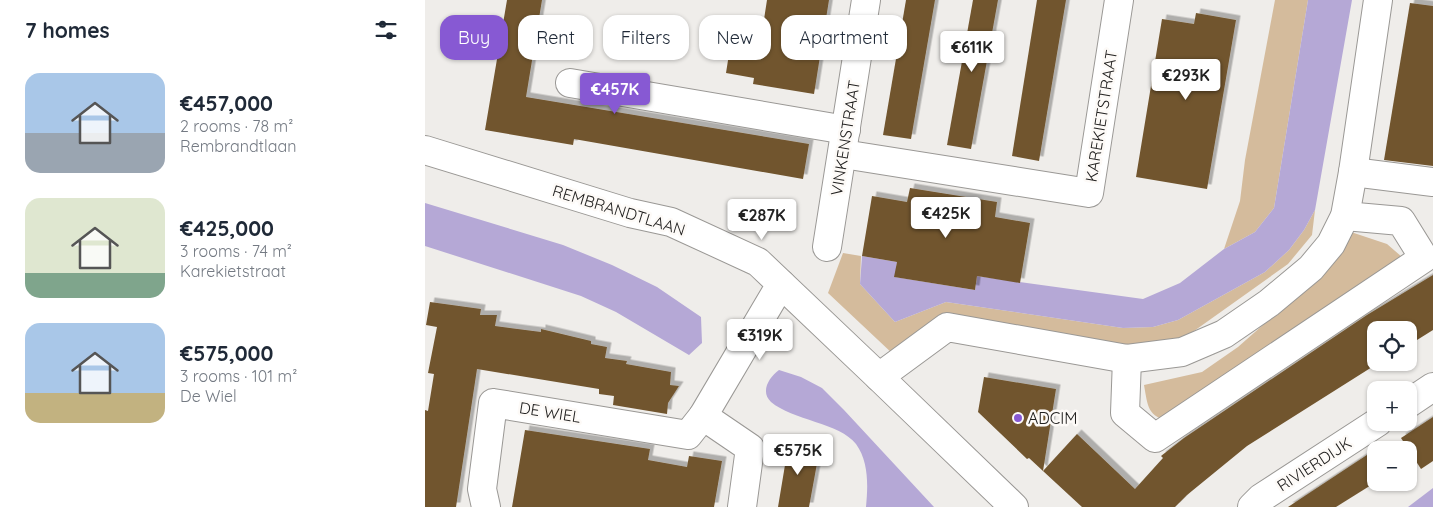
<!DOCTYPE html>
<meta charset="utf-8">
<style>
body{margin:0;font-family:Quicksand,sans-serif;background:#f2f2f3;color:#1f2937;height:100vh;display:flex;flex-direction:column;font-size:19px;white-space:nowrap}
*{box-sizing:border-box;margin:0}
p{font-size:16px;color:#747a83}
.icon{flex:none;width:28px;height:28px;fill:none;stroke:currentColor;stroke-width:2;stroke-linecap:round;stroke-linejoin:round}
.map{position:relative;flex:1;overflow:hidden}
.side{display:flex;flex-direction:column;background:#fff;width:425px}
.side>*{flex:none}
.guide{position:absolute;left:15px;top:15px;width:475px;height:45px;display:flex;gap:10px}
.fabs{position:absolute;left:942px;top:321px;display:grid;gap:10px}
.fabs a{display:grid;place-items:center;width:50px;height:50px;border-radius:10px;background:#fff;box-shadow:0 1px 4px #0004;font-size:25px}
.price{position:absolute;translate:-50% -42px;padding:0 11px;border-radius:5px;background:#fff;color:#222;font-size:16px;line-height:32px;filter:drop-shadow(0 1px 2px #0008)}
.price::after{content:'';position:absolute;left:50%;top:30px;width:15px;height:11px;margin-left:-8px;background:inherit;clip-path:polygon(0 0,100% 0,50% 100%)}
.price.active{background:#8759d3;color:#fff}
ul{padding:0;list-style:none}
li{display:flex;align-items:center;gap:15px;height:125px;padding:0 25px}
li span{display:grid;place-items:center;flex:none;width:140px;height:100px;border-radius:15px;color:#555}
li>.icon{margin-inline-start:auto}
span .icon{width:60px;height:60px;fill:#fffc;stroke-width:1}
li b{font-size:21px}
h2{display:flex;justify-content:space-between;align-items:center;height:60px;padding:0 25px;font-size:21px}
.chip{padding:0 18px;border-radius:15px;background:#fff;box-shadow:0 1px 4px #0004;font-size:18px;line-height:45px}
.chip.active{background:#8759d3;color:#fff}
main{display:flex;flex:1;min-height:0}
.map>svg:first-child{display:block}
.green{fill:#d4bb9c}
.water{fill:#b5a8d6}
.building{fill:#71552e;filter:url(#shadow)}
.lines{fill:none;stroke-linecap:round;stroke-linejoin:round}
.minor-casing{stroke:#9a9895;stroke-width:30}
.minor{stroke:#fff;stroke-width:28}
.poi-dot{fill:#8759d3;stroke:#fdfaf7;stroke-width:2}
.labels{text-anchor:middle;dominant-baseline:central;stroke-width:5;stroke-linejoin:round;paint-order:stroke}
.street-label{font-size:16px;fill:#222120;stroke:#fdfaf7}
.poi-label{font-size:16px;fill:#222120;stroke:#fdfaf7;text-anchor:start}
</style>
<main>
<section class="side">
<h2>7 homes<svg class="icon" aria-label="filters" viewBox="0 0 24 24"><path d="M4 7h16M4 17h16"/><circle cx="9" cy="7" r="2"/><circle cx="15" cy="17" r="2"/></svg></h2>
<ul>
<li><span style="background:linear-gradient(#a9c7e8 60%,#9aa5b1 0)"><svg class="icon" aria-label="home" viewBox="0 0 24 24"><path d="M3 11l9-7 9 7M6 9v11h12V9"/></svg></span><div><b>€457,000</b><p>2 rooms · 78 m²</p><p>Rembrandtlaan</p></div></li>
<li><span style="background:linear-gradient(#dfe7d0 75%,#7fa58c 0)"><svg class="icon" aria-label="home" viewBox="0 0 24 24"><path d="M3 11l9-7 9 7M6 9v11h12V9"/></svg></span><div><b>€425,000</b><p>3 rooms · 74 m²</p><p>Karekietstraat</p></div></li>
<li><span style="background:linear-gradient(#a9c7e8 70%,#c2b280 0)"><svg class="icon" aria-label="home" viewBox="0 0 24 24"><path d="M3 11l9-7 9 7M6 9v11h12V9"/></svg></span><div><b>€575,000</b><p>3 rooms · 101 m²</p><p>De Wiel</p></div></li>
</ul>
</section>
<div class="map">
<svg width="1008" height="507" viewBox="0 0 1008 507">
<defs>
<filter id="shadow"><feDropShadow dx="4.5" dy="-4.5" stdDeviation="0" flood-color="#0004"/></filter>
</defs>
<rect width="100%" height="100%" fill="#efedea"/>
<!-- green -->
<g class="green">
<polygon points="850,0 883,0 849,208 830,232 799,249 815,201 820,160"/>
<polygon points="890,210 887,235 863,264 762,336 730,350 523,324 469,355 403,293 418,253 436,256 435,284 470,322 521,302 698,328 728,327 753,320 840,272 864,250 879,230"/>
<path d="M923,231L962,244L977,257L746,422C722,416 723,407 719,385L777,372L813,347L889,280Z"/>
</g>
<!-- water -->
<g class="water">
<polygon points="883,0 927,0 890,210 879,230 864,250 840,272 753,320 728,327 698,328 521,302 470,322 435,284 437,256 472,262 470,277 550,290 552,276 718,299 755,283 799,249 830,232 849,208"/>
<polygon points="0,203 138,245 187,265 232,287 276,317 277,343 264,355 191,312 156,296 0,246"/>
<path d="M354,370L376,377L397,388L419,410L509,507H441C443,486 444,462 431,444C415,423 367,420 346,402C335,392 344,377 354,370Z"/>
<polygon points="1008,488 1008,507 983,507"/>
</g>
<!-- building -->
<g class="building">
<polygon points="82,0 117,0 101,97 384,144 378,179 149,139 148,145 60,130"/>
<polygon points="342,0 404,0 389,94 328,84 329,78 301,73 304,54 333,58"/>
<polygon points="481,0 510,0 486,139 458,135"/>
<polygon points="548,0 573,0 546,149 522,145"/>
<polygon points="612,0 641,0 614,161 587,156"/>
<polygon points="985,3 1008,6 1008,166 959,160"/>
<polygon points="771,13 811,20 782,189 711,177 737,19 769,24"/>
<polygon points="485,188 572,202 570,217 605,223 595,283 552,276 550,290 469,277 472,262 437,256 447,196 482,202"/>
<polygon points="1008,275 1008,330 984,345 984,330 951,330 951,362 955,362 822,446 762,495 750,507 657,507 618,471 652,434 710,489 738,458 736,456 759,438 942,315"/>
<polygon points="5,302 56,309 55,315 72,315 70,326 116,332 116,329 166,341 166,344 182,347 180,358 202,361 201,364 246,372 245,385 254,386 243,403 242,414 188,405 189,396 174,394 174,389 52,369 31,507 0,507 0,410 3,411 9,374 3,373 12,327 1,325"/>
<polygon points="559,377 631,389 618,471 604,458 602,459 553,412"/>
<polygon points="1008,417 1008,461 996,469 976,438"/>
<polygon points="100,430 225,449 223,460 262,467 264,456 297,461 289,507 87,507"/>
<polygon points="364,441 390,446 388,457 393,458 384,507 353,507"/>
<polygon points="951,449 951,482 911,507 863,507"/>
</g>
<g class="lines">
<defs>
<g id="minor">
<polyline points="145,83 421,130"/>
<polyline points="0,150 205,213 246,222 333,262 454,377 589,507"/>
<polyline points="418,154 664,193 694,0"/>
<polyline points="928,172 1008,182"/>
<polyline points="402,247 441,0"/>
<polyline points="702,359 700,413 730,438 999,258 976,221 920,216"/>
<polyline points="454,377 522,327 702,359 757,352 799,334 844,303 886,268 906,244 920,216 928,172 953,0"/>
<polyline points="984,403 1008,387"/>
<polyline points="278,416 325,448 317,507"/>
<polyline points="61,507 57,489 68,403 263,435 278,416 356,284"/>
<polyline points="827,507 836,498 953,422"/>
</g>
</defs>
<!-- minor casing -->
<use href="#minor" class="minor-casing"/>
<!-- minor -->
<use href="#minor" class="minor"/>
</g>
<!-- markers -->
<circle class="poi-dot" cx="593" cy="418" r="5"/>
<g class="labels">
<!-- street labels -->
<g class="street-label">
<text transform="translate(676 116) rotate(-81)">KAREKIETSTRAAT</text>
<text transform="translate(420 138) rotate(-81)">VINKENSTRAAT</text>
<text transform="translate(194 210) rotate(17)">REMBRANDTLAAN</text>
<text transform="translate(125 412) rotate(9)">DE WIEL</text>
<text transform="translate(889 464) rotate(-33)">RIVIERDIJK</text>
</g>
<!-- poi labels -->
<g class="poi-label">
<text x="603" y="418">ADCIM</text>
</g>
</g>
</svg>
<div class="fabs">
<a><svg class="icon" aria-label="locate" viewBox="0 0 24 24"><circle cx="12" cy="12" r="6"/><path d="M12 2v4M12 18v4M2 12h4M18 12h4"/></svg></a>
<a>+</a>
<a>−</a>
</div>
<b class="price" style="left:547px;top:73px">€611K</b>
<b class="price" style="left:761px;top:101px">€293K</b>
<b class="price active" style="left:190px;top:115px">€457K</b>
<b class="price" style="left:521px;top:239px">€425K</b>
<b class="price" style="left:337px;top:241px">€287K</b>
<b class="price" style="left:335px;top:361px">€319K</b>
<b class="price" style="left:373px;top:476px">€575K</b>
<div class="guide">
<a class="chip active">Buy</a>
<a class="chip">Rent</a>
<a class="chip">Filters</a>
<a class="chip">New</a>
<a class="chip">Apartment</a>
</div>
</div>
</main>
